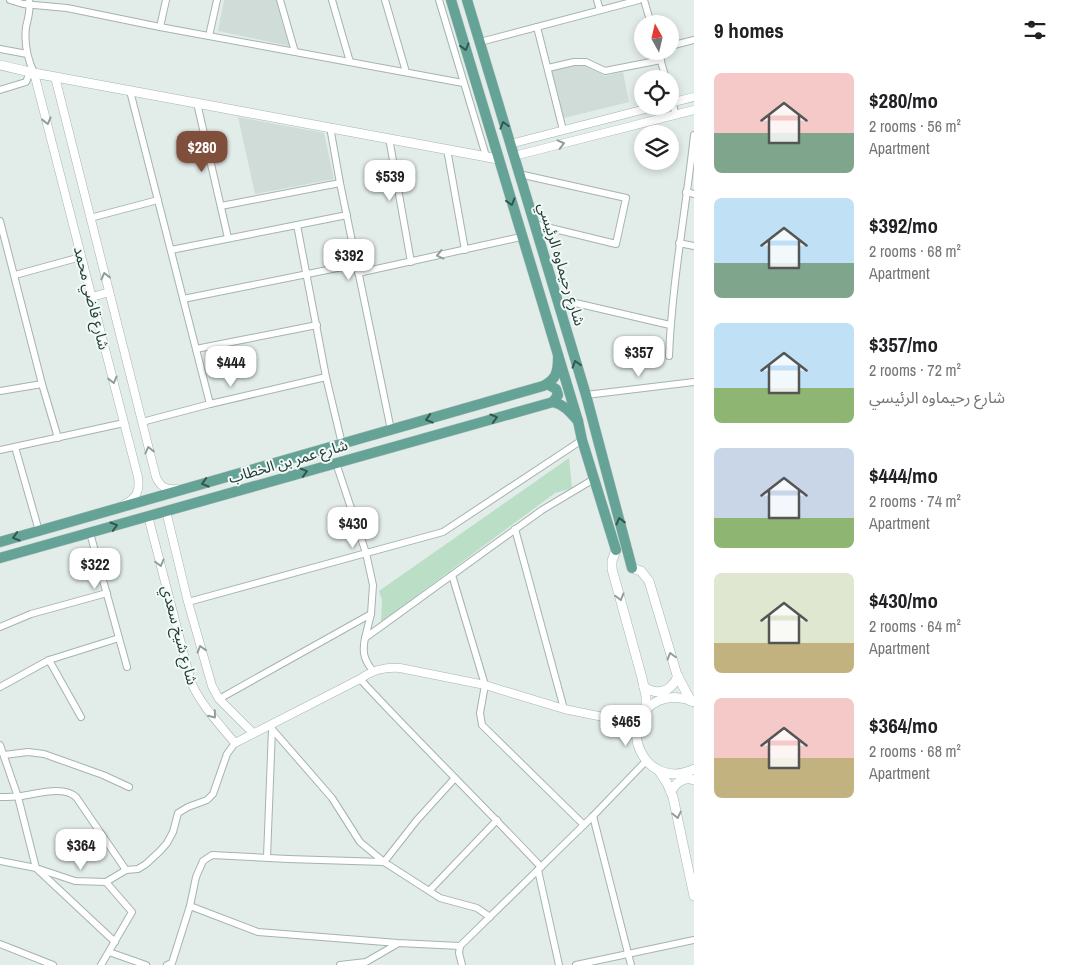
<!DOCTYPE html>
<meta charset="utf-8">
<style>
body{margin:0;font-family:"Archivo Narrow","Noto Sans Arabic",sans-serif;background:#f6f6f6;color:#202124;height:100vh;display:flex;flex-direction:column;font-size:19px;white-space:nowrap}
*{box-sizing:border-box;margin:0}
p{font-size:16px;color:#757577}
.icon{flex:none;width:28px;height:28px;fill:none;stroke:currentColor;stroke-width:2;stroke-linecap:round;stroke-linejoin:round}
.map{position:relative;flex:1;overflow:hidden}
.details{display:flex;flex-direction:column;background:#fff;width:375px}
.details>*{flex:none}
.needle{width:32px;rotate:352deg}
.controls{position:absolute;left:634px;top:15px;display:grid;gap:10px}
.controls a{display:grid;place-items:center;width:45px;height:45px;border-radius:50%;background:#fff;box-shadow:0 2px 8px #0003;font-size:25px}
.price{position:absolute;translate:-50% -42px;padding:0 11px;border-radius:10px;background:#fff;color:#222;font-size:16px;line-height:32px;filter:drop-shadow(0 1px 2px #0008)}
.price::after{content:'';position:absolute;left:50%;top:30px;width:15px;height:11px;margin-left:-8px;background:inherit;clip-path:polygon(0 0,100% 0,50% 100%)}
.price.selected{background:#804f3b;color:#fff}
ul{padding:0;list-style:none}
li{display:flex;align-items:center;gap:15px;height:125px;padding:0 20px}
li span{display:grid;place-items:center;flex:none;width:140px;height:100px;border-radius:8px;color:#555}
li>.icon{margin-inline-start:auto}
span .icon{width:60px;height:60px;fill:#fffc;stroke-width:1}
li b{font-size:21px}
h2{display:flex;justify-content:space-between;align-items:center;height:60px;padding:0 20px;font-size:21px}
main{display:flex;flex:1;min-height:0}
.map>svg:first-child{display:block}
.built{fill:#d0dcd7}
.green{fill:#badec6}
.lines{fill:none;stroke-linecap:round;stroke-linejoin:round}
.minor-casing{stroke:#a4b4b0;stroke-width:8}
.tertiary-casing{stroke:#a4b4b0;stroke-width:9}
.secondary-casing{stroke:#a0b8b1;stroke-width:10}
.primary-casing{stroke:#c1c9c7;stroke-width:11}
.minor{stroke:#fff;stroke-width:6}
.tertiary{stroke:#fff;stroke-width:8}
.secondary{stroke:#fff;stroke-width:9}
.primary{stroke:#65a397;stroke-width:10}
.oneway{stroke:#325750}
.oneway2{stroke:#909e9c}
.labels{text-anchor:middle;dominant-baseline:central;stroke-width:4;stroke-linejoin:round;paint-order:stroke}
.street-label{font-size:15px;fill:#213e38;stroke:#f2f9f6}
</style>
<main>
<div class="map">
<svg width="694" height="965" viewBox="0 0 694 965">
<rect width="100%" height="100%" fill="#e2ece8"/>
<!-- built -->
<g class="built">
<polygon points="224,0 276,0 289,46 218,31"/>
<polygon points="575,64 584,65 605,76 623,72 629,102 564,118 551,70"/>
<polygon points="238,117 324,133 334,179 255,194"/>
</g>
<!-- green -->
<polygon class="green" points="569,458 572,488 555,493 381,622 382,600 379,591"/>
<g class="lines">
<defs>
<g id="minor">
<polyline points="10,0 23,4 67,8 160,27 463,83"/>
<path d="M29,0C31,10 28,18 26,27C24,44 27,58 34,73"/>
<polyline points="280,0 295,52"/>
<polyline points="332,0 350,62"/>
<polyline points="385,0 406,72"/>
<polyline points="439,0 486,156"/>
<polyline points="597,0 600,10"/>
<polyline points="644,0 651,24"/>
<polyline points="160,27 166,0"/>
<polyline points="537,27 563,130"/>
<polyline points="209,36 217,0"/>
<polyline points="480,42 639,0"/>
<polyline points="670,46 694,40"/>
<polyline points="0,49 27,54"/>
<polyline points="658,51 666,79"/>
<polyline points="548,68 574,62 586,62 605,71 661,60"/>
<polyline points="0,90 26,82 30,72"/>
<polyline points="130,91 210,404"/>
<polyline points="670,95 676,115"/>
<polyline points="197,103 228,238"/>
<polyline points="330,127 340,183 391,430"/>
<polyline points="389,138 411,262"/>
<polyline points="447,149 465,250"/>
<polyline points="519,174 626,198 616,244 534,224"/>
<polyline points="686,192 694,194"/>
<polyline points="221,206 340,183"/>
<polyline points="90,218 158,200"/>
<polyline points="0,221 42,384 58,438"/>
<polyline points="297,225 347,215"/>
<polyline points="679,243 694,246"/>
<polyline points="171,250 297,225 326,377 342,444"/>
<polyline points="358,273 521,237"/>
<polyline points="15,275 81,257"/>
<polyline points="183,299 357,264"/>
<polyline points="559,304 567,301 670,325"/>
<polyline points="196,349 317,325"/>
<path d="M669,356C672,282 686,209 694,135"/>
<polyline points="0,391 42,384"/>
<polyline points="586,395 694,382"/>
<polyline points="142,422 210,404 326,377"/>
<polyline points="15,447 39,531"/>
<polyline points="0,450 124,423"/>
<polyline points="336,463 366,553 373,585 371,614 365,638"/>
<polyline points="515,529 564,709"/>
<polyline points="90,533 127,667"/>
<polyline points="452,575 485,685 480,713 482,725 584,825"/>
<polyline points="188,602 443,532 582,440"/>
<polyline points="0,627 31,614 107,593"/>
<polyline points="49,660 81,717"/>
<path d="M373,671C364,660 362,652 365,638L542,510L594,479"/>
<path d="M360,679C419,743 481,803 541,867"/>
<polyline points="0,687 49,660 119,638"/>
<polyline points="219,699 371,614"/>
<polyline points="272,729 332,798 360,842 384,862 417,820 455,778"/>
<polyline points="0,745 18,797 36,868 75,881 106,882 126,870 138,869 146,864 160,851 167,843 173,832 178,813 188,807 207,800 213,794 227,754 235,743"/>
<polyline points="4,755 28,752 44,754 103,775 129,787"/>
<path d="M0,797C7,797 14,797 21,796C37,794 63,785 76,797L126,870"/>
<polyline points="593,816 631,965"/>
<polyline points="267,857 272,729"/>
<polyline points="0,861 36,868 115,942"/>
<polyline points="538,870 559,965"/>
<polyline points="430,890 497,820"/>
<polyline points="190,906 258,932 398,943 460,946"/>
<polyline points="0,944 53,965"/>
<polyline points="109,952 146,965"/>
<polyline points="101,965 132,912 106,882"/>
<polyline points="167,965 172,963 190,906 196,877 203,861 212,855 288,859 384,862 440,898 477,908 490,917"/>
<polyline points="340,965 366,962 397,944"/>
<polyline points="462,965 459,953 460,946 593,816 646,761"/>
<polyline points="576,965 694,940"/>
</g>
<g id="tertiary">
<path d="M34,73L138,477C140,491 137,497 125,504"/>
<path d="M55,77L156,477C160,486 165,490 176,489"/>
<polyline points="670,103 694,97"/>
<polyline points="510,144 657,106"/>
<polyline points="514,156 694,110"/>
<polyline points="92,297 109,292"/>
<polyline points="166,511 188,602 212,686 219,699 253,733"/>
<path d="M148,516L191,682C201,705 219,724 235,743L360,679C373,670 384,667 400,668L485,685L564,709L638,724"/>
</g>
<g id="secondary">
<polyline points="0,65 34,73 498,159"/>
<polyline points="616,550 612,561 612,569 642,678 646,696 646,711"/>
<polyline points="632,568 641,571 649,581 677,675 691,701"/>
<path d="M644,687C658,696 671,692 678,676"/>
<path d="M694,702C684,697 671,696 660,700C612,721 645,793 694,769"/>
<polyline points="659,771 667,783 673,797 694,896"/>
<path d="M671,792C675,783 684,776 694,780"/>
</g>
<g id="primary">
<polyline points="451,0 578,421 582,440 616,550"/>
<polyline points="467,0 586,395 632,568"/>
<polyline points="547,384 556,389 558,395 553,402"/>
<path d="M0,542L543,386C556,380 558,372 558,358"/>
<path d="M0,558L553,402C565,405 570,412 578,421"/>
</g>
</defs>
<!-- minor casing -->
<use href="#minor" class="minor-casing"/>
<!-- tertiary casing -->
<use href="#tertiary" class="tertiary-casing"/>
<!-- secondary casing -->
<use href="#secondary" class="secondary-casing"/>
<!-- primary casing -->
<use href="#primary" class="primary-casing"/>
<!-- minor -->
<use href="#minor" class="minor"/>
<!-- tertiary -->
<use href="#tertiary" class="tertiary"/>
<!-- secondary -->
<use href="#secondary" class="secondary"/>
<!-- primary -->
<use href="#primary" class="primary"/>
</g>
<!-- one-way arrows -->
<defs><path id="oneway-chevron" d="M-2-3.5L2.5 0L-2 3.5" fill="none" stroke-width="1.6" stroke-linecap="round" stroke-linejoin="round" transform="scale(1.25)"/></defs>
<g class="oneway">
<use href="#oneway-chevron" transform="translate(465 47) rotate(73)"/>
<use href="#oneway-chevron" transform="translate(504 125) rotate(-106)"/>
<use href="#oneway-chevron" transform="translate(511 202) rotate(73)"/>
<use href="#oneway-chevron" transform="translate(576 364) rotate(-107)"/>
<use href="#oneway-chevron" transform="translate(494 418) rotate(-16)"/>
<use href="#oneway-chevron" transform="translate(429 419) rotate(164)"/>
<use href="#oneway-chevron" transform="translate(304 472) rotate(-16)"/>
<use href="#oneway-chevron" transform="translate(205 483) rotate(164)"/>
<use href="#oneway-chevron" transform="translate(620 521) rotate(-104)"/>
<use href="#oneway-chevron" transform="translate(114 526) rotate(-16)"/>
<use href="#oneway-chevron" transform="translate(16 537) rotate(164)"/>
</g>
<g class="oneway2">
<use href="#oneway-chevron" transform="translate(47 121) rotate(76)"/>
<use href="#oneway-chevron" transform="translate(561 144) rotate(-14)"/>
<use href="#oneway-chevron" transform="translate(440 255) rotate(167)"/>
<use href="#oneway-chevron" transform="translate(105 276) rotate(-104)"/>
<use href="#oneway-chevron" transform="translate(113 380) rotate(76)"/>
<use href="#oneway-chevron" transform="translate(149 450) rotate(-104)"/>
<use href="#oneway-chevron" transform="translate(160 563) rotate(75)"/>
<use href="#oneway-chevron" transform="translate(620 597) rotate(75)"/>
<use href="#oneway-chevron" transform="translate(201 649) rotate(-107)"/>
<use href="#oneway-chevron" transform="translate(671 656) rotate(-106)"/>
<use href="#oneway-chevron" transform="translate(213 715) rotate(51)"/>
<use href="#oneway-chevron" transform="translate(677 815) rotate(78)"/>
</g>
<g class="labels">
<!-- street labels -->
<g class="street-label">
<text transform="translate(562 264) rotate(73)">شارع رحيماوه الرئيسي</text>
<text transform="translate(92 298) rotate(76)">شارع قاضي محمد</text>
<text transform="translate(288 461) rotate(-16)">شارع عمر بن الخطاب</text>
<text transform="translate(180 635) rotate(75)">شارع شيخ سعدي</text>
</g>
</g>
</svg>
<div class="controls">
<a><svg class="needle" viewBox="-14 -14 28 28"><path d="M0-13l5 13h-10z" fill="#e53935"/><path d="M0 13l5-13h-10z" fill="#757577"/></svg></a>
<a><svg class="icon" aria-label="locate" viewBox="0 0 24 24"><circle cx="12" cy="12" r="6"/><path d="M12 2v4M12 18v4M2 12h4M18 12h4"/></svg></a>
<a><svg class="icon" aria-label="layers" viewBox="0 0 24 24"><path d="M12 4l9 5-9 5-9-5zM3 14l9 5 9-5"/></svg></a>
</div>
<b class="price selected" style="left:202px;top:173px">$280</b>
<b class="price" style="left:390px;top:202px">$539</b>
<b class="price" style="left:349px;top:281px">$392</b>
<b class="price" style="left:639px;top:378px">$357</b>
<b class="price" style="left:231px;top:388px">$444</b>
<b class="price" style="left:353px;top:549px">$430</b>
<b class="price" style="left:95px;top:590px">$322</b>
<b class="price" style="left:626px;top:747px">$465</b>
<b class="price" style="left:81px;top:871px">$364</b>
</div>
<section class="details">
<h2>9 homes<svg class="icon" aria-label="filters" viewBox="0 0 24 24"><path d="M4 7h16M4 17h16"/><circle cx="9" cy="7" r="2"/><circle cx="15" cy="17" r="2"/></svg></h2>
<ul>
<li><span style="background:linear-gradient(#f6c9c9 60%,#7fa58c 0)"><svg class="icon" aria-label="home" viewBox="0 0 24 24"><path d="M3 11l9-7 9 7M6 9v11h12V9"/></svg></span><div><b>$280/mo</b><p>2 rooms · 56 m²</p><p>Apartment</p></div></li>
<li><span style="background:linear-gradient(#bfe0f5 65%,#7fa58c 0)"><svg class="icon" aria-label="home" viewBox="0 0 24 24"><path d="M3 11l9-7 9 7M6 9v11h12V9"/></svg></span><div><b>$392/mo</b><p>2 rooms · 68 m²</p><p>Apartment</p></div></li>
<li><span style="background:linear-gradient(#bfe0f5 65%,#8fb573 0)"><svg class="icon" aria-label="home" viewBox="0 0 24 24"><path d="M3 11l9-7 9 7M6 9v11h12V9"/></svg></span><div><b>$357/mo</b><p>2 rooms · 72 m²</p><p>شارع رحيماوه الرئيسي</p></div></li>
<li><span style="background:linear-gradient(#c9d6e8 70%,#8fb573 0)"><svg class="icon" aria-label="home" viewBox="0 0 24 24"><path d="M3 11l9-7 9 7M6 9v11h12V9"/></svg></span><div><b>$444/mo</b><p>2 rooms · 74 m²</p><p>Apartment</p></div></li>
<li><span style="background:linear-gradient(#dfe7d0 70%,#c2b280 0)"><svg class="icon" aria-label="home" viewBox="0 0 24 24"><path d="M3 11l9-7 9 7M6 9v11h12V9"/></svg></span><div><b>$430/mo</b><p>2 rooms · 64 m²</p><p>Apartment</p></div></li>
<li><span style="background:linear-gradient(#f6c9c9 60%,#c2b280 0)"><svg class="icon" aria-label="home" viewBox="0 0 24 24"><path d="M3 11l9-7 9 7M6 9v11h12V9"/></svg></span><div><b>$364/mo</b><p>2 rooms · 68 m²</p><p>Apartment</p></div></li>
</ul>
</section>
</main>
